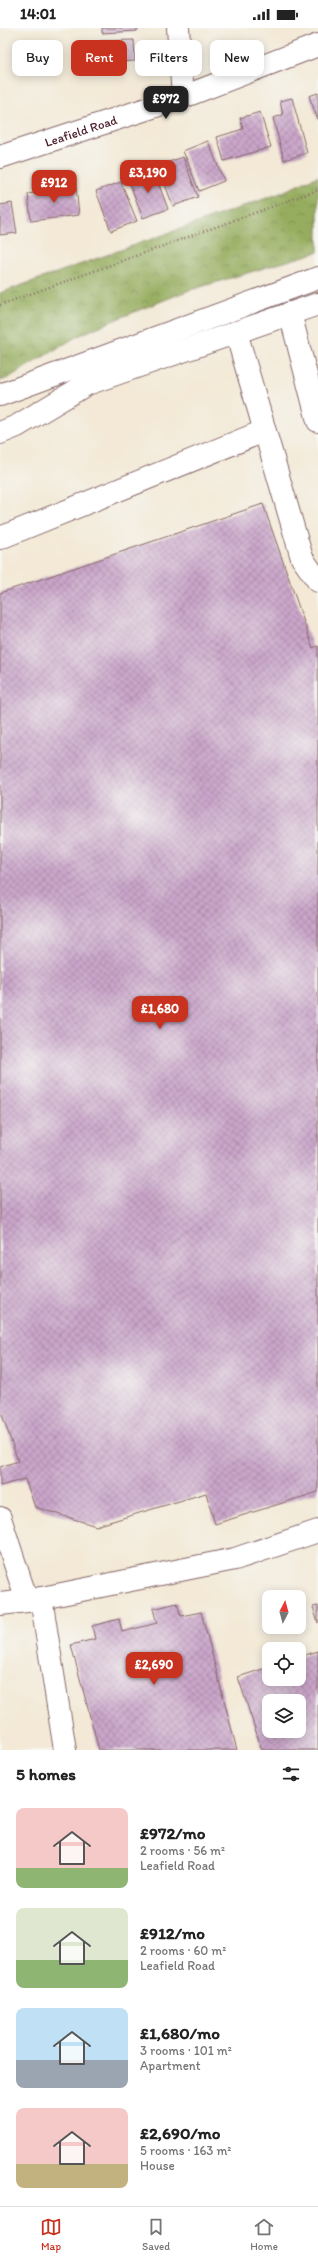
<!DOCTYPE html>
<meta charset="utf-8">
<style>
body{margin:0;font-family:Itim,sans-serif;background:#f2f2f2;color:#222;height:100vh;display:flex;flex-direction:column;font-size:15px;white-space:nowrap}
*{box-sizing:border-box;margin:0}
p{font-size:13px;color:#767676}
.icon{flex:none;width:22px;height:22px;fill:none;stroke:currentColor;stroke-width:2;stroke-linecap:round;stroke-linejoin:round}
.map{position:relative;height:1722px;overflow:hidden}
.panel{display:flex;flex-direction:column;background:#fff;flex:1}
.panel>*{flex:none}
.guide{position:absolute;left:12px;top:12px;width:294px;height:36px;display:flex;gap:8px}
.needle{width:26px;rotate:6deg}
.buttons{position:absolute;left:262px;top:1562px;display:grid;gap:8px}
.buttons a{display:grid;place-items:center;width:44px;height:44px;border-radius:8px;background:#fff;box-shadow:0 2px 10px #0003;font-size:20px}
.price{position:absolute;translate:-50% -34px;padding:0 9px;border-radius:8px;background:#c8321e;color:#fff;font-size:13px;line-height:26px;filter:drop-shadow(0 1px 2px #0008)}
.price::after{content:'';position:absolute;left:50%;top:24px;width:12px;height:9px;margin-left:-6px;background:inherit;clip-path:polygon(0 0,100% 0,50% 100%)}
.price.selected{background:#222;color:#fff}
ul{padding:0;list-style:none}
li{display:flex;align-items:center;gap:12px;height:100px;padding:0 16px}
li span{display:grid;place-items:center;flex:none;width:112px;height:80px;border-radius:8px;color:#555}
li>.icon{margin-inline-start:auto}
span .icon{width:48px;height:48px;fill:#fffc;stroke-width:1}
li b{font-size:17px}
h2{display:flex;justify-content:space-between;align-items:center;height:48px;padding:0 16px;font-size:17px}
.chip{padding:0 14px;border-radius:8px;background:#fff;box-shadow:0 2px 10px #0003;font-size:14px;line-height:36px}
.chip.selected{background:#c8321e;color:#fff}
.status{display:flex;justify-content:space-between;align-items:center;height:28px;padding:0 20px;background:#fff;direction:ltr}
.status svg{height:11px;fill:currentColor}
.tabs{display:flex;justify-content:space-around;align-items:center;height:56px;border-top:1px solid #e0e0e0;background:#fff;font-size:11px;color:#767676}
.tabs a{display:grid;justify-items:center;gap:2px}
.tabs .selected{color:#c8321e}
.map>svg:first-child{display:block}
.forest{fill:url(#forest-crowns);stroke:#706645}
.building{fill:url(#building-cross-hatch);fill-rule:evenodd}
.lines{fill:none;stroke-linecap:round;stroke-linejoin:round}
.minor-casing{stroke:#856667;stroke-width:24}
.path{stroke:#856667;stroke-width:2.5;stroke-dasharray:1 3;stroke-linecap:butt}
.minor{stroke:#fff;stroke-width:22}
.labels{text-anchor:middle;dominant-baseline:central;stroke-width:3.5;stroke-linejoin:round;paint-order:stroke}
.street-label{font-size:13px;fill:#4a1f2b;stroke:#f6f6f2}
</style>
<div class="status"><b>14:01</b><svg viewBox="0 0 49 12"><path d="M0 12V9h3v3zM5 12V6h3v6zM10 12V3h3v9zM15 12V0h3v12zM26 1h20v11H26zM47 4h2v5h-2z"/></svg></div>
<div class="map">
<svg width="318" height="1722" viewBox="0 0 318 1722">
<defs>
<pattern id="forest-crowns" width="20" height="18" patternUnits="userSpaceOnUse"><rect width="20" height="18" fill="#96ad5f"/><path d="M2 6a3 3 0 1 1 6 0M12 15a3 3 0 1 1 6 0" fill="none" stroke="#7c8c4f"/></pattern>
<pattern id="building-cross-hatch" width="8" height="8" patternUnits="userSpaceOnUse"><rect width="8" height="8" fill="#caa6ca"/><path d="M0 0l8 8M0 8l8-8" fill="none" stroke="#a687a4"/></pattern>
</defs>
<rect width="100%" height="100%" fill="#f6f6f2"/>
<filter id="ink" filterUnits="userSpaceOnUse"><feTurbulence type="fractalNoise" baseFrequency=".025" numOctaves="2"/><feDisplacementMap in="SourceGraphic" scale="8" xChannelSelector="R" yChannelSelector="G"/><feConvolveMatrix kernelMatrix="1 2 1 2 8 2 1 2 1" color-interpolation-filters="sRGB"/></filter>
<filter id="wash" filterUnits="userSpaceOnUse"><feTurbulence type="fractalNoise" baseFrequency=".012" numOctaves="4" result="noise"/><feDisplacementMap in="SourceGraphic" scale="16" xChannelSelector="R" yChannelSelector="G"/><feGaussianBlur stdDeviation="0.9" result="paint"/><feColorMatrix in="noise" values="0 0 0 0 0 0 0 0 0 0 0 0 0 0 0 0 0 1.4 0 .05"/><feComposite in="paint" operator="in"/></filter>
<g filter="url(#wash)">
<rect width="100%" height="100%" fill="#f3e9d6"/>
<!-- forest -->
<polygon class="forest" points="318,148 318,224 187,263 102,297 76,309 8,350 0,353 0,265 278,166"/>
<g id="blocks">
<!-- building -->
<g class="building">
<polygon points="102,0 137,0 137,3 102,5"/>
<polygon points="134,12 135,33 101,35 100,13"/>
<polygon points="318,65 318,92 309,68"/>
<polygon points="292,70 307,125 284,132 273,90 283,87 280,73"/>
<polygon points="260,84 271,119 224,133 217,109 243,101 240,90"/>
<polygon points="208,113 224,153 199,163 183,123"/>
<polygon points="183,129 198,169 173,178 158,138"/>
<polygon points="153,141 168,181 143,190 128,151"/>
<polygon points="121,154 137,193 111,203 96,163"/>
<polygon points="76,159 79,187 31,193 28,166"/>
<polygon points="12,175 17,205 0,207 0,177"/>
<polygon points="263,476 313,620 318,618 318,1464 215,1496 206,1465 96,1498 35,1479 25,1451 0,1458 0,1439 18,1433 0,1381 0,565"/>
<polygon points="177,1575 181,1588 201,1584 237,1722 99,1722 71,1617 95,1611 92,1598 119,1591 122,1604 157,1595 153,1581"/>
<polygon points="318,1578 318,1595 313,1579"/>
<path d="M318,1623V1722H262L238,1649L269,1639V1651H299V1629ZM269,1673H299V1703H269Z"/>
</g>
</g>
</g>
<g filter="url(#ink)">
<use href="#blocks" fill-opacity="0" stroke="#856667" stroke-width="1"/>
<g class="lines">
<defs>
<g id="minor">
<polyline points="178,0 183,69"/>
<path id="s1" d="M0,129L183,69L318,17"/>
<polyline points="290,285 318,393"/>
<polyline points="236,304 302,530 318,553"/>
<polyline points="0,367 318,250"/>
<polyline points="0,405 17,398 87,356 318,276"/>
<polyline points="0,510 264,403"/>
<polyline points="0,1490 27,1573"/>
<polyline points="41,1570 65,1722"/>
<polyline points="0,1576 27,1573 235,1531 318,1503"/>
</g>
</defs>
<!-- minor casing -->
<use href="#minor" class="minor-casing"/>
<!-- path -->
<polyline class="path" points="0,277 318,162"/>
<!-- minor -->
<use href="#minor" class="minor"/>
</g>
</g>
<g class="labels">
<!-- street labels -->
<g class="street-label">
<text stroke="none"><textPath href="#s1" startOffset="85">Leafield Road</textPath></text>
</g>
</g>
</svg>
<div class="buttons">
<a><svg class="needle" viewBox="-14 -14 28 28"><path d="M0-13l5 13h-10z" fill="#e53935"/><path d="M0 13l5-13h-10z" fill="#767676"/></svg></a>
<a><svg class="icon" aria-label="locate" viewBox="0 0 24 24"><circle cx="12" cy="12" r="6"/><path d="M12 2v4M12 18v4M2 12h4M18 12h4"/></svg></a>
<a><svg class="icon" aria-label="layers" viewBox="0 0 24 24"><path d="M12 4l9 5-9 5-9-5zM3 14l9 5 9-5"/></svg></a>
</div>
<b class="price selected" style="left:166px;top:92px">£972</b>
<b class="price" style="left:148px;top:166px">£3,190</b>
<b class="price" style="left:54px;top:176px">£912</b>
<b class="price" style="left:160px;top:1002px">£1,680</b>
<b class="price" style="left:154px;top:1658px">£2,690</b>
<div class="guide">
<a class="chip">Buy</a>
<a class="chip selected">Rent</a>
<a class="chip">Filters</a>
<a class="chip">New</a>
</div>
</div>
<section class="panel">
<h2>5 homes<svg class="icon" aria-label="filters" viewBox="0 0 24 24"><path d="M4 7h16M4 17h16"/><circle cx="9" cy="7" r="2"/><circle cx="15" cy="17" r="2"/></svg></h2>
<ul>
<li><span style="background:linear-gradient(#f6c9c9 75%,#8fb573 0)"><svg class="icon" aria-label="home" viewBox="0 0 24 24"><path d="M3 11l9-7 9 7M6 9v11h12V9"/></svg></span><div><b>£972/mo</b><p>2 rooms · 56 m²</p><p>Leafield Road</p></div></li>
<li><span style="background:linear-gradient(#dfe7d0 65%,#8fb573 0)"><svg class="icon" aria-label="home" viewBox="0 0 24 24"><path d="M3 11l9-7 9 7M6 9v11h12V9"/></svg></span><div><b>£912/mo</b><p>2 rooms · 60 m²</p><p>Leafield Road</p></div></li>
<li><span style="background:linear-gradient(#bfe0f5 65%,#9aa5b1 0)"><svg class="icon" aria-label="home" viewBox="0 0 24 24"><path d="M3 11l9-7 9 7M6 9v11h12V9"/></svg></span><div><b>£1,680/mo</b><p>3 rooms · 101 m²</p><p>Apartment</p></div></li>
<li><span style="background:linear-gradient(#f6c9c9 70%,#c2b280 0)"><svg class="icon" aria-label="home" viewBox="0 0 24 24"><path d="M3 11l9-7 9 7M6 9v11h12V9"/></svg></span><div><b>£2,690/mo</b><p>5 rooms · 163 m²</p><p>House</p></div></li>
</ul>
</section>
<nav class="tabs">
<a class="selected"><svg class="icon" aria-label="map" viewBox="0 0 24 24"><path d="M3 6l6-2 6 2 6-2v14l-6 2-6-2-6 2zM9 4v14M15 6v14"/></svg>Map</a>
<a><svg class="icon" aria-label="saved" viewBox="0 0 24 24"><path d="M7 4h10v16l-5-4-5 4z"/></svg>Saved</a>
<a><svg class="icon" aria-label="home" viewBox="0 0 24 24"><path d="M3 11l9-7 9 7M6 9v11h12V9"/></svg>Home</a>
</nav>
